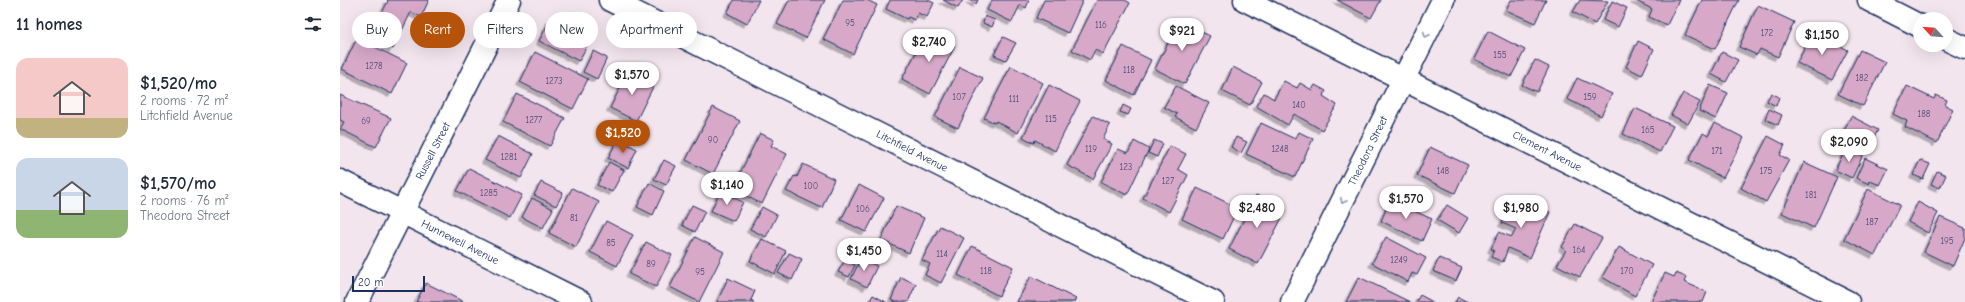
<!DOCTYPE html>
<meta charset="utf-8">
<style>
body{margin:0;font-family:"Comic Neue",sans-serif;background:#f6f6f7;color:#1f2937;height:100vh;display:flex;flex-direction:column;font-size:15px;white-space:nowrap}
*{box-sizing:border-box;margin:0}
p{font-size:13px;color:#747a83}
.icon{flex:none;width:22px;height:22px;fill:none;stroke:currentColor;stroke-width:2;stroke-linecap:round;stroke-linejoin:round}
.map{position:relative;flex:1;overflow:hidden}
.panel{display:flex;flex-direction:column;background:#fff;width:340px}
.panel>*{flex:none}
.banner{position:absolute;left:12px;top:12px;width:380px;height:36px;display:flex;gap:8px}
.needle{width:26px;rotate:296deg}
.controls{position:absolute;left:1573px;top:12px;display:grid;gap:8px}
.controls a{display:grid;place-items:center;width:40px;height:40px;border-radius:50%;background:#fff;box-shadow:0 4px 16px #0002;font-size:20px}
.scale{position:absolute;left:12px;bottom:10px;width:73px;box-sizing:border-box;padding-left:4px;border:2px solid #1b2f5e;border-top:0;font-size:11px;line-height:14px;white-space:nowrap;color:#1b2f5e;-webkit-text-stroke:3px #fff;paint-order:stroke}
.price{position:absolute;translate:-50% -34px;padding:0 9px;border-radius:14px;background:#fff;color:#222;font-size:13px;line-height:26px;filter:drop-shadow(0 1px 2px #0008)}
.price::after{content:'';position:absolute;left:50%;top:24px;width:12px;height:9px;margin-left:-6px;background:inherit;clip-path:polygon(0 0,100% 0,50% 100%)}
.price.selected{background:#b45309;color:#fff}
ul{padding:0;list-style:none}
li{display:flex;align-items:center;gap:12px;height:100px;padding:0 16px}
li span{display:grid;place-items:center;flex:none;width:112px;height:80px;border-radius:12px;color:#555}
li>.icon{margin-inline-start:auto}
span .icon{width:48px;height:48px;fill:#fffc;stroke-width:1}
li b{font-size:17px}
h2{display:flex;justify-content:space-between;align-items:center;height:48px;padding:0 16px;font-size:17px}
.chip{padding:0 14px;border-radius:18px;background:#fff;box-shadow:0 4px 16px #0002;font-size:14px;line-height:36px}
.chip.selected{background:#b45309;color:#fff}
main{display:flex;flex:1;min-height:0}
.map>svg:first-child{display:block}
.building{fill:#d7a8c8;stroke:#1b2f5e;filter:url(#shadow)}
.lines{fill:none;stroke-linecap:round;stroke-linejoin:round}
.minor-casing{stroke:#1b2f5e;stroke-width:25}
.minor{stroke:#fff;stroke-width:22}
.oneway{stroke:#8d97ae}
.labels{text-anchor:middle;dominant-baseline:central;stroke-width:4;stroke-linejoin:round;paint-order:stroke}
.number-label{font-size:9px;fill:#4a4d78}
.street-label{font-size:11px;fill:#1b2f5e;stroke:#fff}
</style>
<main>
<section class="panel">
<h2>11 homes<svg class="icon" aria-label="filters" viewBox="0 0 24 24"><path d="M4 7h16M4 17h16"/><circle cx="9" cy="7" r="2"/><circle cx="15" cy="17" r="2"/></svg></h2>
<ul>
<li><span style="background:linear-gradient(#f6c9c9 75%,#c2b280 0)"><svg class="icon" aria-label="home" viewBox="0 0 24 24"><path d="M3 11l9-7 9 7M6 9v11h12V9"/></svg></span><div><b>$1,520/mo</b><p>2 rooms · 72 m²</p><p>Litchfield Avenue</p></div></li>
<li><span style="background:linear-gradient(#c9d6e8 65%,#8fb573 0)"><svg class="icon" aria-label="home" viewBox="0 0 24 24"><path d="M3 11l9-7 9 7M6 9v11h12V9"/></svg></span><div><b>$1,570/mo</b><p>2 rooms · 76 m²</p><p>Theodora Street</p></div></li>
</ul>
</section>
<div class="map">
<svg width="1625" height="302" viewBox="0 0 1625 302">
<defs>
<filter id="shadow"><feDropShadow dx="-3.5" dy="3.5" stdDeviation="0" flood-color="#0004"/></filter>
</defs>
<rect width="100%" height="100%" fill="#f3e5ee"/>
<filter id="ink" filterUnits="userSpaceOnUse"><feTurbulence type="fractalNoise" baseFrequency=".025" numOctaves="2"/><feDisplacementMap in="SourceGraphic" scale="8" xChannelSelector="R" yChannelSelector="G"/><feConvolveMatrix kernelMatrix="1 2 1 2 8 2 1 2 1" color-interpolation-filters="sRGB"/></filter>
<g filter="url(#ink)">
<!-- building -->
<g class="building">
<polygon points="47,0 89,0 81,17 71,12 53,49 30,37 48,1"/>
<polygon points="394,0 419,0 407,24 387,13"/>
<polygon points="449,0 485,0 466,38 437,24"/>
<polygon points="503,0 527,0 537,5 513,54 483,39"/>
<polygon points="550,0 588,0 594,3 587,17 578,13 575,20 568,17 567,19 546,9"/>
<polygon points="603,0 623,0 618,8"/>
<polygon points="629,0 638,0 636,4"/>
<polygon points="652,0 689,0 686,8 680,5 672,22 647,10"/>
<polygon points="704,0 743,0 728,33 696,18"/>
<polygon points="757,0 785,0 790,3 763,54 755,50 750,60 732,50"/>
<polygon points="997,0 1041,0 1031,18"/>
<polygon points="1171,0 1206,0 1195,23 1166,10"/>
<polygon points="1240,0 1268,1 1255,24 1233,12"/>
<polygon points="1294,0 1339,0 1327,25 1309,17 1312,9"/>
<polygon points="1362,0 1399,0 1375,49 1345,35"/>
<polygon points="1272,1 1287,8 1278,27 1263,20"/>
<polygon points="1418,5 1454,22 1438,57 1420,49 1417,55 1399,47"/>
<polygon points="645,16 655,20 652,27 643,23"/>
<polygon points="211,18 251,38 239,61 199,41"/>
<polygon points="839,21 870,36 845,84 815,69"/>
<polygon points="1148,31 1185,50 1171,77 1134,59"/>
<polygon points="587,32 615,46 590,94 562,79"/>
<polygon points="1473,32 1508,50 1492,80 1457,63"/>
<polygon points="663,37 676,43 666,60 654,55"/>
<polygon points="17,38 67,63 52,94 2,69"/>
<polygon points="1298,41 1314,49 1302,75 1286,67"/>
<polygon points="783,46 811,60 794,95 766,80"/>
<polygon points="1520,50 1545,62 1523,106 1498,94"/>
<polygon points="253,51 267,58 257,79 243,72"/>
<polygon points="195,52 248,79 233,109 180,82"/>
<polygon points="1382,52 1398,60 1386,82 1371,74"/>
<polygon points="1195,60 1209,67 1197,92 1182,85"/>
<polygon points="671,66 703,83 678,133 656,121 655,123 644,118"/>
<polygon points="620,67 643,78 618,128 595,117"/>
<polygon points="893,67 922,82 910,105 882,91"/>
<polygon points="289,70 315,83 296,121 270,108"/>
<polygon points="1237,78 1272,94 1261,116 1227,99"/>
<polygon points="944,81 957,88 960,83 972,90 975,85 986,91 983,96 997,105 982,130 954,114 948,125 916,106 924,93 934,99"/>
<polygon points="709,85 740,101 715,151 695,140 694,143 683,137"/>
<polygon points="1370,85 1388,93 1376,119 1359,111"/>
<polygon points="836,86 869,103 856,128 835,117 837,114 824,107"/>
<polygon points="1567,86 1594,99 1596,95 1607,100 1605,105 1613,109 1597,143 1565,127 1567,121 1553,114"/>
<polygon points="1343,93 1360,102 1348,124 1331,115"/>
<polygon points="1431,93 1439,97 1436,106 1427,101"/>
<polygon points="177,94 225,118 210,146 163,122"/>
<polygon points="0,95 51,118 36,147 0,129 4,122 0,120"/>
<polygon points="783,105 791,109 788,115 780,112"/>
<polygon points="373,107 400,121 373,174 346,160"/>
<polygon points="1295,108 1333,126 1320,152 1283,134"/>
<polygon points="1429,109 1442,115 1438,125 1425,119"/>
<polygon points="753,116 770,125 763,139 772,144 753,179 727,165"/>
<polygon points="1511,116 1538,130 1526,152 1500,139"/>
<polygon points="921,123 955,139 959,132 973,139 955,177 906,154"/>
<polygon points="1375,123 1404,138 1383,178 1349,160 1363,133 1368,136"/>
<polygon points="420,133 434,140 431,146 447,154 422,204 392,189"/>
<polygon points="158,136 193,154 181,178 145,160"/>
<polygon points="1428,136 1445,145 1440,155 1449,160 1426,202 1401,188"/>
<polygon points="896,137 907,142 901,153 891,147"/>
<polygon points="278,139 297,149 288,168 268,158"/>
<polygon points="814,140 823,144 817,157 808,153"/>
<polygon points="794,141 809,149 787,195 761,182 778,149 788,153"/>
<polygon points="830,146 846,154 838,169 848,175 829,212 803,198"/>
<polygon points="1090,147 1128,165 1115,193 1077,175"/>
<polygon points="1507,147 1523,155 1512,178 1495,170"/>
<polygon points="1525,158 1548,169 1540,185 1530,181 1529,184 1516,178"/>
<polygon points="324,160 336,166 326,185 314,179"/>
<polygon points="1580,160 1590,164 1583,179 1573,175"/>
<polygon points="269,162 284,170 272,192 257,185"/>
<polygon points="1464,162 1497,177 1474,228 1442,213"/>
<polygon points="463,164 494,179 482,208 446,191 454,176 457,177"/>
<polygon points="129,168 182,195 170,218 117,191"/>
<polygon points="1597,171 1606,175 1600,188 1591,184"/>
<polygon points="201,182 223,193 216,206 194,195"/>
<polygon points="309,183 324,191 313,215 297,207"/>
<polygon points="519,185 544,198 526,232 501,220"/>
<polygon points="232,188 259,202 236,247 209,233"/>
<polygon points="857,188 898,208 883,239 842,219"/>
<polygon points="1528,189 1560,205 1535,255 1504,239"/>
<polygon points="380,191 403,202 394,221 371,211"/>
<polygon points="916,195 946,210 918,264 889,249"/>
<polygon points="1174,196 1210,212 1190,258 1168,248 1163,262 1151,257 1154,250 1151,249 1159,232 1172,237 1176,229 1162,223"/>
<polygon points="192,198 213,209 203,228 182,217"/>
<polygon points="1050,200 1092,219 1082,241 1041,221"/>
<polygon points="1578,202 1598,213 1588,233 1568,222"/>
<polygon points="352,205 365,211 355,232 342,225"/>
<polygon points="1107,205 1128,218 1119,233 1097,220"/>
<polygon points="556,206 584,218 569,253 541,240"/>
<polygon points="422,207 437,215 426,237 410,229"/>
<polygon points="1600,217 1625,228 1625,238 1613,266 1584,252"/>
<polygon points="266,221 293,235 277,266 250,252"/>
<polygon points="1235,224 1262,238 1240,277 1217,265 1226,250 1222,247"/>
<polygon points="600,226 624,238 601,283 585,275 590,264 582,260"/>
<polygon points="355,237 384,252 359,302 330,287"/>
<polygon points="1046,237 1086,258 1077,275 1072,273 1068,282 1032,263"/>
<polygon points="422,239 446,251 435,274 410,261"/>
<polygon points="306,242 332,255 316,287 289,274"/>
<polygon points="632,246 673,267 659,296 618,275"/>
<polygon points="1279,247 1312,265 1295,296 1262,277"/>
<polygon points="449,253 462,259 452,280 438,273"/>
<polygon points="521,258 537,266 527,287 511,279"/>
<polygon points="1099,258 1122,268 1116,281 1093,271"/>
<polygon points="505,260 515,265 509,277 498,272"/>
<polygon points="1325,273 1334,277 1336,273 1346,277 1344,282 1367,292 1363,302 1311,302"/>
<polygon points="691,276 736,299 734,302 677,302"/>
<polygon points="561,277 576,284 568,302 556,302 551,300"/>
<polygon points="1019,277 1070,302 1006,302"/>
<polygon points="388,278 415,291 411,300 414,302 377,302"/>
<polygon points="86,283 124,302 76,302"/>
<polygon points="533,295 546,302 529,302"/>
<polygon points="1080,295 1093,302 1076,302"/>
<polygon points="1118,297 1128,302 1115,302"/>
</g>
<g class="lines">
<defs>
<g id="minor">
<polyline points="270,0 873,302"/>
<polyline points="905,0 1508,302"/>
<polyline points="1529,0 1580,26"/>
<polyline points="1606,39 1625,48"/>
<polyline points="0,181 241,302"/>
<polyline points="17,302 169,0"/>
<polyline points="952,302 1103,0"/>
</g>
</defs>
<!-- minor casing -->
<use href="#minor" class="minor-casing"/>
<!-- minor -->
<use href="#minor" class="minor"/>
</g>
<!-- one-way arrows -->
<defs><path id="oneway-chevron" d="M-2-3.5L2.5 0L-2 3.5" fill="none" stroke-width="1.6" stroke-linecap="round" stroke-linejoin="round"/></defs>
<g class="oneway">
<use href="#oneway-chevron" transform="translate(1086 35) rotate(117)"/>
<use href="#oneway-chevron" transform="translate(1003 201) rotate(116)"/>
</g>
</g>
<g class="labels">
<!-- number labels -->
<g class="number-label">
<text x="510" y="23">95</text>
<text x="761" y="25">116</text>
<text x="1427" y="33">172</text>
<text x="1160" y="55">155</text>
<text x="34" y="66">1278</text>
<text x="789" y="70">118</text>
<text x="1522" y="78">182</text>
<text x="214" y="81">1273</text>
<text x="619" y="97">107</text>
<text x="1250" y="97">159</text>
<text x="674" y="99">111</text>
<text x="959" y="105">140</text>
<text x="1584" y="114">188</text>
<text x="711" y="119">115</text>
<text x="194" y="120">1277</text>
<text x="26" y="121">69</text>
<text x="1308" y="130">165</text>
<text x="373" y="140">90</text>
<text x="751" y="149">119</text>
<text x="940" y="149">1248</text>
<text x="1377" y="151">171</text>
<text x="169" y="157">1281</text>
<text x="786" y="167">123</text>
<text x="1103" y="171">148</text>
<text x="1426" y="171">175</text>
<text x="828" y="181">127</text>
<text x="471" y="186">100</text>
<text x="149" y="193">1285</text>
<text x="1471" y="195">181</text>
<text x="523" y="209">106</text>
<text x="234" y="218">81</text>
<text x="1532" y="222">187</text>
<text x="1607" y="241">195</text>
<text x="271" y="243">85</text>
<text x="1239" y="250">164</text>
<text x="602" y="254">114</text>
<text x="1059" y="260">1249</text>
<text x="311" y="264">89</text>
<text x="646" y="271">118</text>
<text x="1287" y="271">170</text>
<text x="360" y="272">95</text>
</g>
<!-- street labels -->
<g class="street-label">
<text transform="translate(93 151) rotate(-63)">Russell Street</text>
<text transform="translate(572 151) rotate(27)">Litchfield Avenue</text>
<text transform="translate(1028 151) rotate(-64)">Theodora Street</text>
<text transform="translate(1207 151) rotate(27)">Clement Avenue</text>
<text transform="translate(120 242) rotate(27)">Hunnewell Avenue</text>
</g>
</g>
</svg>
<div class="controls">
<a><svg class="needle" viewBox="-14 -14 28 28"><path d="M0-13l5 13h-10z" fill="#e53935"/><path d="M0 13l5-13h-10z" fill="#747a83"/></svg></a>
</div>
<div class="scale">20 m</div>
<b class="price" style="left:842px;top:52px">$921</b>
<b class="price" style="left:1482px;top:56px">$1,150</b>
<b class="price" style="left:589px;top:63px">$2,740</b>
<b class="price" style="left:292px;top:96px">$1,570</b>
<b class="price selected" style="left:283px;top:154px">$1,520</b>
<b class="price" style="left:1509px;top:163px">$2,090</b>
<b class="price" style="left:387px;top:206px">$1,140</b>
<b class="price" style="left:1066px;top:220px">$1,570</b>
<b class="price" style="left:917px;top:229px">$2,480</b>
<b class="price" style="left:1181px;top:229px">$1,980</b>
<b class="price" style="left:524px;top:272px">$1,450</b>
<div class="banner">
<a class="chip">Buy</a>
<a class="chip selected">Rent</a>
<a class="chip">Filters</a>
<a class="chip">New</a>
<a class="chip">Apartment</a>
</div>
</div>
</main>
